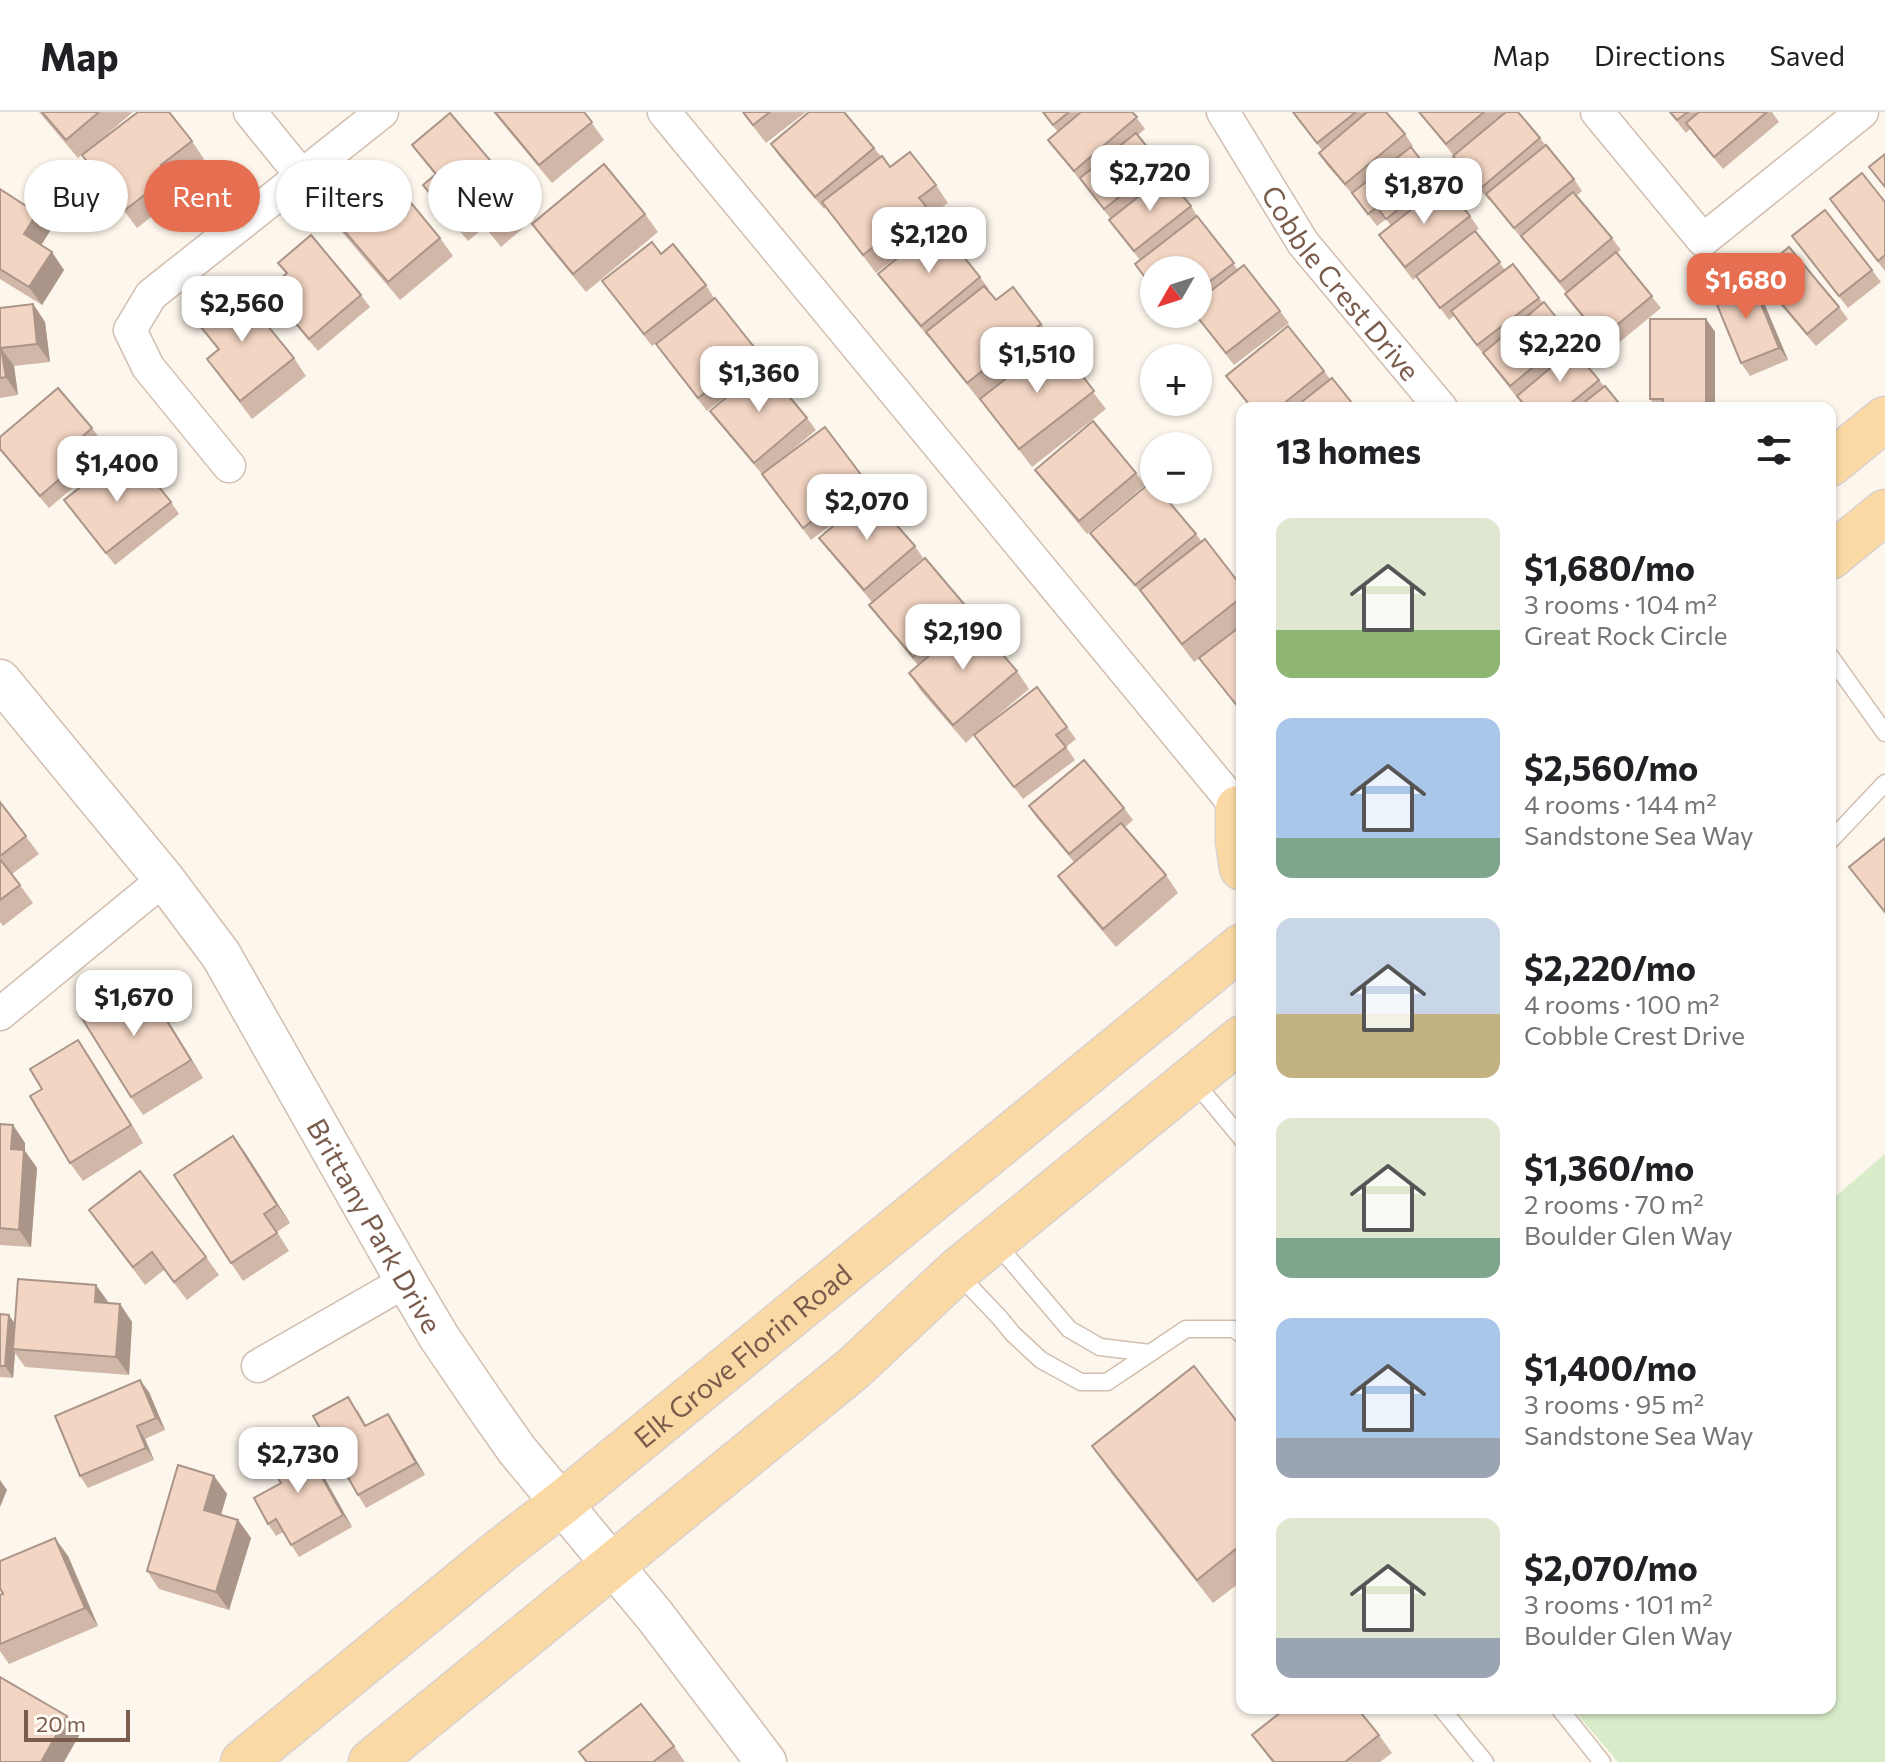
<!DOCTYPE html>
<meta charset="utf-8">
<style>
body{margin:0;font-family:Commissioner,sans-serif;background:#f6f6f6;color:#202124;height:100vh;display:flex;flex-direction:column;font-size:30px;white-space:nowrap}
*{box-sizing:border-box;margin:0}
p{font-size:26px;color:#757577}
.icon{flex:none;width:44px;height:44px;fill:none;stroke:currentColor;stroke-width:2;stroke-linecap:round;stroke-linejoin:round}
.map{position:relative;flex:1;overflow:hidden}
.details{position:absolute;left:1236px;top:290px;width:600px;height:1312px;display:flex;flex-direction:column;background:#fff;border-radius:16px;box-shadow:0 2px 6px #0004}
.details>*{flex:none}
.hud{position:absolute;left:24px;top:48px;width:760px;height:72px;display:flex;gap:16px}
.needle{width:52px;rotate:231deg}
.controls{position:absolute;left:1140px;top:144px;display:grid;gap:16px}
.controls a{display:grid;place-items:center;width:72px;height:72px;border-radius:50%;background:#fff;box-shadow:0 2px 6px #0004;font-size:40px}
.scale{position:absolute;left:24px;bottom:20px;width:106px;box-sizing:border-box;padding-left:8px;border:4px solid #7a5c4d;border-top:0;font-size:22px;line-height:28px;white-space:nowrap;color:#7a5c4d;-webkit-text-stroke:6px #fffaf3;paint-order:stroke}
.price{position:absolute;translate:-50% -68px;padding:0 18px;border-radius:16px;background:#fff;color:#222;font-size:26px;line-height:52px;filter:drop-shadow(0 2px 4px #0008)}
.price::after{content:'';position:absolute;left:50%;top:48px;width:24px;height:18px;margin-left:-12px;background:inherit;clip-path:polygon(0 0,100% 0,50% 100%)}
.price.on{background:#e76f51;color:#fff}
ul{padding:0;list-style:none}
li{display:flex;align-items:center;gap:24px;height:200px;padding:0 40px}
li span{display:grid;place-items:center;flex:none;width:224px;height:160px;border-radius:16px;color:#555}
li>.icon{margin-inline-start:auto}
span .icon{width:96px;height:96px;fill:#fffc;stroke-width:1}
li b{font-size:34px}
h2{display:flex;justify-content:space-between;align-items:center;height:96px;padding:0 40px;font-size:34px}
.chip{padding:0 28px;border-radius:36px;background:#fff;box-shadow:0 2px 6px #0004;font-size:28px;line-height:72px}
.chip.on{background:#e76f51;color:#fff}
header{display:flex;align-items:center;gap:48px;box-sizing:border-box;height:112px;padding:0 40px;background:#fff;border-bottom:2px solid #e0e0e0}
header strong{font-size:38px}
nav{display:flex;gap:44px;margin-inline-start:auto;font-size:28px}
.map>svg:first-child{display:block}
.green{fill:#d8ecc9}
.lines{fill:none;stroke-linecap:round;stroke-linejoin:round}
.service-casing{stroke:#d1beb0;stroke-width:19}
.minor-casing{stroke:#d1beb0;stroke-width:35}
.tertiary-casing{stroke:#d1beb0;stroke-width:43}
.primary-casing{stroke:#dad1cd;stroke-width:47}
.service{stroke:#fff;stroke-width:16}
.minor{stroke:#fff;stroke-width:32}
.tertiary{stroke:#fff;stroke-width:40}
.primary{stroke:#fbd9a5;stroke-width:44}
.wall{fill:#d1b7a8}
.shaded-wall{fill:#aa9588}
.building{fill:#f3d5c3;stroke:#aa9588;stroke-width:2}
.labels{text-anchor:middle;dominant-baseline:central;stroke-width:6;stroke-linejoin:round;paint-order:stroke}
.street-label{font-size:28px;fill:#7a5c4d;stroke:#fffaf3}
</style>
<header>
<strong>Map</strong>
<nav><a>Map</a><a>Directions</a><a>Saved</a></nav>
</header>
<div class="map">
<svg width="1885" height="1650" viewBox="0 0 1885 1650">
<rect width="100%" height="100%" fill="#fdf6ec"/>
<!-- green -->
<polygon class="green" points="1885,1042 1885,1650 1618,1650 1572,1596 1830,1596 1830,1089"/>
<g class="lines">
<defs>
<g id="service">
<polyline points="1830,544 1885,621"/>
<polyline points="1830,729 1885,671"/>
<polyline points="1193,968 1242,1027"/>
<polyline points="996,1131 1069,1217 1100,1235 1150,1241"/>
<polyline points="957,1161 999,1205 1013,1222 1041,1248 1081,1270 1107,1270 1186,1217 1234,1217 1242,1223"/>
<polyline points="1441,1596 1485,1650"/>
<polyline points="1559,1596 1602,1650"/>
</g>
<g id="minor">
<polyline points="250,0 302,64"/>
<polyline points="664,0 1242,701"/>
<path id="s1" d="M1223,0L1303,131L1441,296"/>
<polyline points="1597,0 1703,128 1862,0"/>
<polyline points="229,354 148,255 130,218 151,183 382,0"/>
<polyline points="0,902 164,767"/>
<polyline points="258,1254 406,1169"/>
</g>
<g id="tertiary">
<path id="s2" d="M0,568L164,767L221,843L406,1169L439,1225L486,1294L517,1338L655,1504L766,1650"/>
</g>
<g id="primary">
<polyline points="1830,352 1885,307"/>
<polyline points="1830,445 1885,400"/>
<polyline points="1238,696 1238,729 1242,756"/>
<path id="s3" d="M243,1650L504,1436L562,1391L1242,834"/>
<polyline points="371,1650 854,1256 956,1160 1242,926"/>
</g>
</defs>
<!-- service casing -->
<use href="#service" class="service-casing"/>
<!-- minor casing -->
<use href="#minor" class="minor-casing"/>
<!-- tertiary casing -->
<use href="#tertiary" class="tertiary-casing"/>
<!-- primary casing -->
<use href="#primary" class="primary-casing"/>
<!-- service -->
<use href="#service" class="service"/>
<!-- minor -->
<use href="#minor" class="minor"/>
<!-- tertiary -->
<use href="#tertiary" class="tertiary"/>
<!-- primary -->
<use href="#primary" class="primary"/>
</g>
<!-- wall -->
<g class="wall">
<polygon points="39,0 133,0 84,42 192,29 204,47 174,70 182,81 137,116 82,43 78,46"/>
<polygon points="493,0 584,0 604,28 552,71"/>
<polygon points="742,0 806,0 766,31"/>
<polygon points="1042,0 1132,0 1145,17 1138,23 1161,52 1169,64 1168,65 1191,94 1199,107 1238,158 1280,199 1289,211 1234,253 1195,202 1198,202 1198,158 1154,158 1154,178 1135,152 1140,148 1118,120 1109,108 1111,107 1048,28 1058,20"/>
<polygon points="1292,0 1386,0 1405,22 1413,34 1411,35 1441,75 1470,104 1479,117 1475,119 1505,158 1513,152 1543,191 1571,224 1580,236 1575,240 1623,296 1525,296 1454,204 1449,208 1417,165 1413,168 1388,135 1379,123 1391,114 1386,107 1377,114 1354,84 1327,53 1319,41 1322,38"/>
<polygon points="1419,0 1518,0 1574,67 1582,79 1576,84 1612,126 1621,138 1617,141 1661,196 1610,238 1573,194 1565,182 1567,181 1490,88 1489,88 1462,57 1454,44"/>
<polygon points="1669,0 1772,0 1779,10 1723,57 1690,17 1686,21"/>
<polygon points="771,32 874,36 890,55 936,73 948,91 932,103 939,112 938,113 980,165 989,177 988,178 996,188 1041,212 1106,297 1032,355 981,288 980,289 930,225 929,226 878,162 927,122 876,161 826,95 824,97 779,44"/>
<polygon points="412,33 523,87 536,105 501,135 485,115 468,129 436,91 423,73 435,63"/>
<polygon points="0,77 37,101 50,119 41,133 64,158 42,193 0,167"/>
<polygon points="1830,87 1885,90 1885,159 1838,99"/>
<polygon points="396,95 440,126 453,144 400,188 341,119 329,101"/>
<polygon points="645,102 658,120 586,180 545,130 532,112"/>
<polygon points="1792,124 1872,158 1881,170 1848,196"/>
<polygon points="661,142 706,173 714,186 652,234 602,169"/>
<polygon points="278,151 361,183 370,195 318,239 276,190 268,178 286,162"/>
<polygon points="1757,162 1839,195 1848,207 1816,234 1765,175"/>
<polygon points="1759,179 1788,248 1750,264 1741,251"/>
<polygon points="33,192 45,210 50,250 14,254 18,283 0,286 0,196"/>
<polygon points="1173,202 1192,202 1180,211"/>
<polygon points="1706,207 1715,220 1715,296 1657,296 1650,287"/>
<polygon points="195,208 294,246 306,264 252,307 207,247 218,238"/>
<polygon points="656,232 758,240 766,252 764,254 807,306 816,318 771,356 865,368 874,380 811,428 762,362 719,311 710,299 754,262 707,299"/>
<polygon points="1324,259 1330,267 1356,296 1251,296 1226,264"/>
<polygon points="92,316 101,328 83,343 94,358 49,396 0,338 0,325"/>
<polygon points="1035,358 1136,361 1145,373 1087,422 1044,370"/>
<polygon points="64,388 171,390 179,402 115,453"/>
<polygon points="1090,421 1196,422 1202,430 1242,475 1242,601 1199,546 1217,533 1194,550 1144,484 1099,433"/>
<polygon points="819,426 915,434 923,446 872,490 828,438"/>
<polygon points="869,493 969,498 977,511 976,511 1017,559 1029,577 979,619 1067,615 1076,627 1066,635 1075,648 1023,687 974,623 966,631 921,579 909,561 918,553 878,505"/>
<polygon points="0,690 39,742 12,762 33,791 3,814 0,810"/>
<polygon points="1029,694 1124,696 1133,708 1125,715 1166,763 1178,781 1116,835 1071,782 1058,764 1074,750 1037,706"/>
<polygon points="1885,726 1885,802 1849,755"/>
<polygon points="151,883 163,901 203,966 143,1003 131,985 139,890"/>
<polygon points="78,928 90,946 143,1031 83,1069 70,1051 42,977"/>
<polygon points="0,1012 13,1013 25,1031 25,1039 37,1056 31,1135 0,1133"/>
<polygon points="246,1042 290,1111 277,1120 289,1139 243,1169 231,1151"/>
<polygon points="89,1098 206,1145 219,1163 187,1188 164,1158 145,1173"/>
<polygon points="109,1191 120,1192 132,1210 129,1263 25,1255 15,1241 13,1266 0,1265 0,1202 9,1203 15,1212"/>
<polygon points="149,1280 165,1318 145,1327 154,1348 88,1376 80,1364"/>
<polygon points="357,1297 366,1313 388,1302 396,1314 425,1363 366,1396 358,1383"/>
<polygon points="1242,1316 1242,1469 1213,1491 1108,1357 1092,1334"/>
<polygon points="310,1340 352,1415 299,1445 283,1420 276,1424 268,1412 281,1371"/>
<polygon points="214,1364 227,1382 221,1403 238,1408 251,1426 229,1498 159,1477 147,1459"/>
<polygon points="68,1444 98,1514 9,1552 0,1539 0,1483"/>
<polygon points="1252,1623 1379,1623 1392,1641 1380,1650 1272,1650"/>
<polygon points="674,1634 685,1650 586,1650 579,1640"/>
</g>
<!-- shaded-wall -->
<g class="shaded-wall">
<polygon points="37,101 50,119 37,140 24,122"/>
<polygon points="52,140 64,158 42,193 29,175"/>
<polygon points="1751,167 1759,179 1788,248 1779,236"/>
<polygon points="33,192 45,210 50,250 37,232"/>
<polygon points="1706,207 1715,220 1715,296 1706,296"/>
<polygon points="1,236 14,254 18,283 6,265"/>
<polygon points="151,883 163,901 203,966 191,948"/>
<polygon points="78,928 90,946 143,1031 131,1013"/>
<polygon points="13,1013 25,1031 25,1039 37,1056 31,1135 19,1118 11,1037"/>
<polygon points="233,1024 246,1042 290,1111 277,1093"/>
<polygon points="96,1173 109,1191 95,1190"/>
<polygon points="120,1192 132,1210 129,1263 116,1245"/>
<polygon points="9,1203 17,1215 13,1237 15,1241 13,1266 5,1254"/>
<polygon points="140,1268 149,1280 165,1318 156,1306"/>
<polygon points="388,1302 396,1314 425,1363 416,1351"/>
<polygon points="137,1314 145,1327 154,1348 146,1336"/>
<polygon points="301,1328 310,1340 352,1415 343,1403"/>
<polygon points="214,1364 227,1382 217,1416 204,1398"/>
<polygon points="0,1368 7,1378 0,1395"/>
<polygon points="238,1408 251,1426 229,1498 216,1480"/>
<polygon points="55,1426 68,1444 98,1514 85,1496"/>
<polygon points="67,1604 80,1622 64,1650 41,1650"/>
</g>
<!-- building -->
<g class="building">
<polygon points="42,0 99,0 66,28"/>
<polygon points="138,0 169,0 192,29 161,53 169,64 125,98 82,43"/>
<polygon points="495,0 584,0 592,10 539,53"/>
<polygon points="743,0 770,0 753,13"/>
<polygon points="809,0 844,0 874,36 815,85 771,32"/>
<polygon points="1043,0 1069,0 1053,13"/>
<polygon points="1081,0 1132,0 1137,5 1074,59 1048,28"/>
<polygon points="1293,0 1356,0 1317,31"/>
<polygon points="1367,0 1386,0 1405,22 1345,72 1319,41"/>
<polygon points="1419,0 1484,0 1446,32"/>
<polygon points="1506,0 1518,0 1540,26 1481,76 1453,44"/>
<polygon points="1670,0 1688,0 1677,8"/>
<polygon points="1699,0 1767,0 1714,45 1686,11"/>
<polygon points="450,1 523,87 489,117 472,97 455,111 423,73 436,62 412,33"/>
<polygon points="1136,21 1161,52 1104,97 1080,66"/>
<polygon points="1546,33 1574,67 1514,116 1486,82"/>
<polygon points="1411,35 1436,68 1386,107 1377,95 1368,102 1352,81"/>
<polygon points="910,40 936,73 919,86 926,94 863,143 822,90 882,44 890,55"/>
<polygon points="1885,42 1885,75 1869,55"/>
<polygon points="604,52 645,102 573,162 532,112"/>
<polygon points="1862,61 1885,90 1885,143 1878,149 1830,87"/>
<polygon points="1166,63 1191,94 1134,139 1109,108"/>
<polygon points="371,65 396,95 407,86 440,126 388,170 329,101"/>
<polygon points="1444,72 1470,104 1405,155 1379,123"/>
<polygon points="0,77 37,101 24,122 52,140 29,175 0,157"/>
<polygon points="1573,80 1612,126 1560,170 1521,124"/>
<polygon points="1825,98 1872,158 1839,184 1792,124"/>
<polygon points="1197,104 1234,151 1198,178 1198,158 1154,158 1154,177 1135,152"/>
<polygon points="938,113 980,165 921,214 878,162"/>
<polygon points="1475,119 1500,150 1440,196 1416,164"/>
<polygon points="311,123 361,183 309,227 268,178 287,161 278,151"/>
<polygon points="652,130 661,142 673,132 706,173 644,222 602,169"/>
<polygon points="1789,135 1839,195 1807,222 1757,162"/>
<polygon points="1616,140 1652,184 1601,226 1565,182"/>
<polygon points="1513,152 1539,186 1477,233 1451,199"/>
<polygon points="1244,153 1280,199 1226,241 1195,202 1198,202 1198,189"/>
<polygon points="1751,167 1779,236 1741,251 1713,183"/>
<polygon points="984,174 996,188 1013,175 1041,212 967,271 926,220"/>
<polygon points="236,175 294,246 240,289 207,247 219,237 195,208"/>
<polygon points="715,186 758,240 698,286 656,232"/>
<polygon points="1544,190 1571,224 1510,274 1483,241"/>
<polygon points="33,192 37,232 1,236 6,265 0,266 0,196"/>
<polygon points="1650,207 1706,207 1706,296 1663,296 1663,287 1650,287"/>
<polygon points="1288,214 1324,259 1278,296 1252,296 1226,264"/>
<polygon points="1055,228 1094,279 1019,337 980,287"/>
<polygon points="1573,237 1599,268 1565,296 1527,296 1517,284"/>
<polygon points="764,254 807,306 754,351 710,299"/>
<polygon points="1332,266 1356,296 1294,296"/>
<polygon points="1605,274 1623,296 1577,296"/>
<polygon points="58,276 92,316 74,332 85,345 40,384 0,337 0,325"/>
<polygon points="1093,309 1136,361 1079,409 1035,358"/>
<polygon points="825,315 865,368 803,416 762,362"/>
<polygon points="139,350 171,390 106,441 64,388 110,352 120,365"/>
<polygon points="1152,369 1154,372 1154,378 1159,378 1196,422 1135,473 1090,421"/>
<polygon points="870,383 915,434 864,478 819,426"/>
<polygon points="1205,427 1242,475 1242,485 1182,532 1140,478"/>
<polygon points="925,446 969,498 913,545 869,493"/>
<polygon points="972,507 1017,559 953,613 909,561"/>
<polygon points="1242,513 1242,600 1199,546"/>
<polygon points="1037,575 1067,615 1056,623 1066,635 1014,675 974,623"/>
<polygon points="1084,648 1124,696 1069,742 1029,694"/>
<polygon points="0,690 26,724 0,744"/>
<polygon points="1121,711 1166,763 1103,817 1058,764"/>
<polygon points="1885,726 1885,800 1849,755"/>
<polygon points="0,747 20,773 0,788"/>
<polygon points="126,871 138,891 151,883 191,948 131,985 78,900"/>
<polygon points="78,928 131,1013 70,1051 30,984 42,977 30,957"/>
<polygon points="0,1012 13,1013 11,1037 24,1038 19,1118 0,1116"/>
<polygon points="233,1024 277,1093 264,1102 277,1121 231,1151 174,1063"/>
<polygon points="140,1059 206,1145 174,1170 152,1140 133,1155 89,1098"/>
<polygon points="18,1167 96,1173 95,1190 120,1192 116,1245 13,1237"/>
<polygon points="0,1202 9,1203 5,1254 0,1254"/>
<polygon points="1194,1254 1242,1316 1242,1432 1197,1468 1092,1334"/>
<polygon points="140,1268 156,1306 137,1314 146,1336 80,1364 55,1304"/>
<polygon points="348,1285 365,1314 388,1302 416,1351 358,1383 313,1304"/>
<polygon points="301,1328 343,1403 291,1433 276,1407 268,1412 254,1386 281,1371 267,1346"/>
<polygon points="178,1353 214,1364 204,1398 238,1408 216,1480 147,1459"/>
<polygon points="55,1426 85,1496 0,1532 0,1483 3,1482 0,1476 0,1449"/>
<polygon points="0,1565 67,1604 41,1650 0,1650"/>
<polygon points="641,1592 674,1634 653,1650 587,1650 579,1640"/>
<polygon points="1286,1596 1357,1596 1379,1623 1345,1650 1274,1650 1252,1623"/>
</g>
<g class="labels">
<!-- street labels -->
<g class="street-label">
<text stroke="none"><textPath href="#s1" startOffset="208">Cobble Crest Drive</textPath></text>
<text stroke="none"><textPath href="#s2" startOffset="664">Brittany Park Drive</textPath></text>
<text stroke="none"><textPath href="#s3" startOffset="644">Elk Grove Florin Road</textPath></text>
</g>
</g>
</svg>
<div class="controls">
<a><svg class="needle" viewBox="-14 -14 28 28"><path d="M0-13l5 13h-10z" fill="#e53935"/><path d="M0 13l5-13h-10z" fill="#757577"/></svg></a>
<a>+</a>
<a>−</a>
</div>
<div class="scale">20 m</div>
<b class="price" style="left:1150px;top:101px">$2,720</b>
<b class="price" style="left:1424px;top:114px">$1,870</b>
<b class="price" style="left:929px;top:163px">$2,120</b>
<b class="price on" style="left:1746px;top:209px">$1,680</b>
<b class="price" style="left:242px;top:232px">$2,560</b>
<b class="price" style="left:1560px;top:272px">$2,220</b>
<b class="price" style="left:1037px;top:283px">$1,510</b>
<b class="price" style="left:759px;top:302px">$1,360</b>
<b class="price" style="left:117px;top:392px">$1,400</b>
<b class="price" style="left:867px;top:430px">$2,070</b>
<b class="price" style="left:963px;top:560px">$2,190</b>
<b class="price" style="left:134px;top:926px">$1,670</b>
<b class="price" style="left:298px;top:1383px">$2,730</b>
<div class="hud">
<a class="chip">Buy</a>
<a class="chip on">Rent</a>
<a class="chip">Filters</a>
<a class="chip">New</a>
</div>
<section class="details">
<h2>13 homes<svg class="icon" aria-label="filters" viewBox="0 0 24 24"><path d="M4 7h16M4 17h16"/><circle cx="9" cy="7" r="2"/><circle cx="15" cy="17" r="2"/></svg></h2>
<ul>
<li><span style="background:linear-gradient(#dfe7d0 70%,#8fb573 0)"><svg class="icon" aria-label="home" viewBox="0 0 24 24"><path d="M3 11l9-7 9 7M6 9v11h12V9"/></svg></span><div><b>$1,680/mo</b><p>3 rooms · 104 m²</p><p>Great Rock Circle</p></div></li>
<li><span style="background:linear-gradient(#a9c7e8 75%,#7fa58c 0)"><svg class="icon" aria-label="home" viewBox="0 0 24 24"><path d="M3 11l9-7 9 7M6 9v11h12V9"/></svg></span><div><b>$2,560/mo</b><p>4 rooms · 144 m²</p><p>Sandstone Sea Way</p></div></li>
<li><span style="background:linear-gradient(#c9d6e8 60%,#c2b280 0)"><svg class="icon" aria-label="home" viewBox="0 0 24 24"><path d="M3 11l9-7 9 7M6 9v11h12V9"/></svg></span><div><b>$2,220/mo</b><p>4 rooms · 100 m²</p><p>Cobble Crest Drive</p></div></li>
<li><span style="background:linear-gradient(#dfe7d0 75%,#7fa58c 0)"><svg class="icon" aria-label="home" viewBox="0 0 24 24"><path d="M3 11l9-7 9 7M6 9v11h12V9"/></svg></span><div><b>$1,360/mo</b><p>2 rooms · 70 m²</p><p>Boulder Glen Way</p></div></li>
<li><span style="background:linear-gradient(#a9c7e8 75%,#9aa5b1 0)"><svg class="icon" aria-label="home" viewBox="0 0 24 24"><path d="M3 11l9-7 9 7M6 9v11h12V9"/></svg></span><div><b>$1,400/mo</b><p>3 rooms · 95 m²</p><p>Sandstone Sea Way</p></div></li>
<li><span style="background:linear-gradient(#dfe7d0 75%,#9aa5b1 0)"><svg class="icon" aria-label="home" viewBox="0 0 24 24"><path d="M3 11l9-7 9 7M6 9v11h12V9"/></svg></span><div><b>$2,070/mo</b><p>3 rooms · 101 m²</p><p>Boulder Glen Way</p></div></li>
</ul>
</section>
</div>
